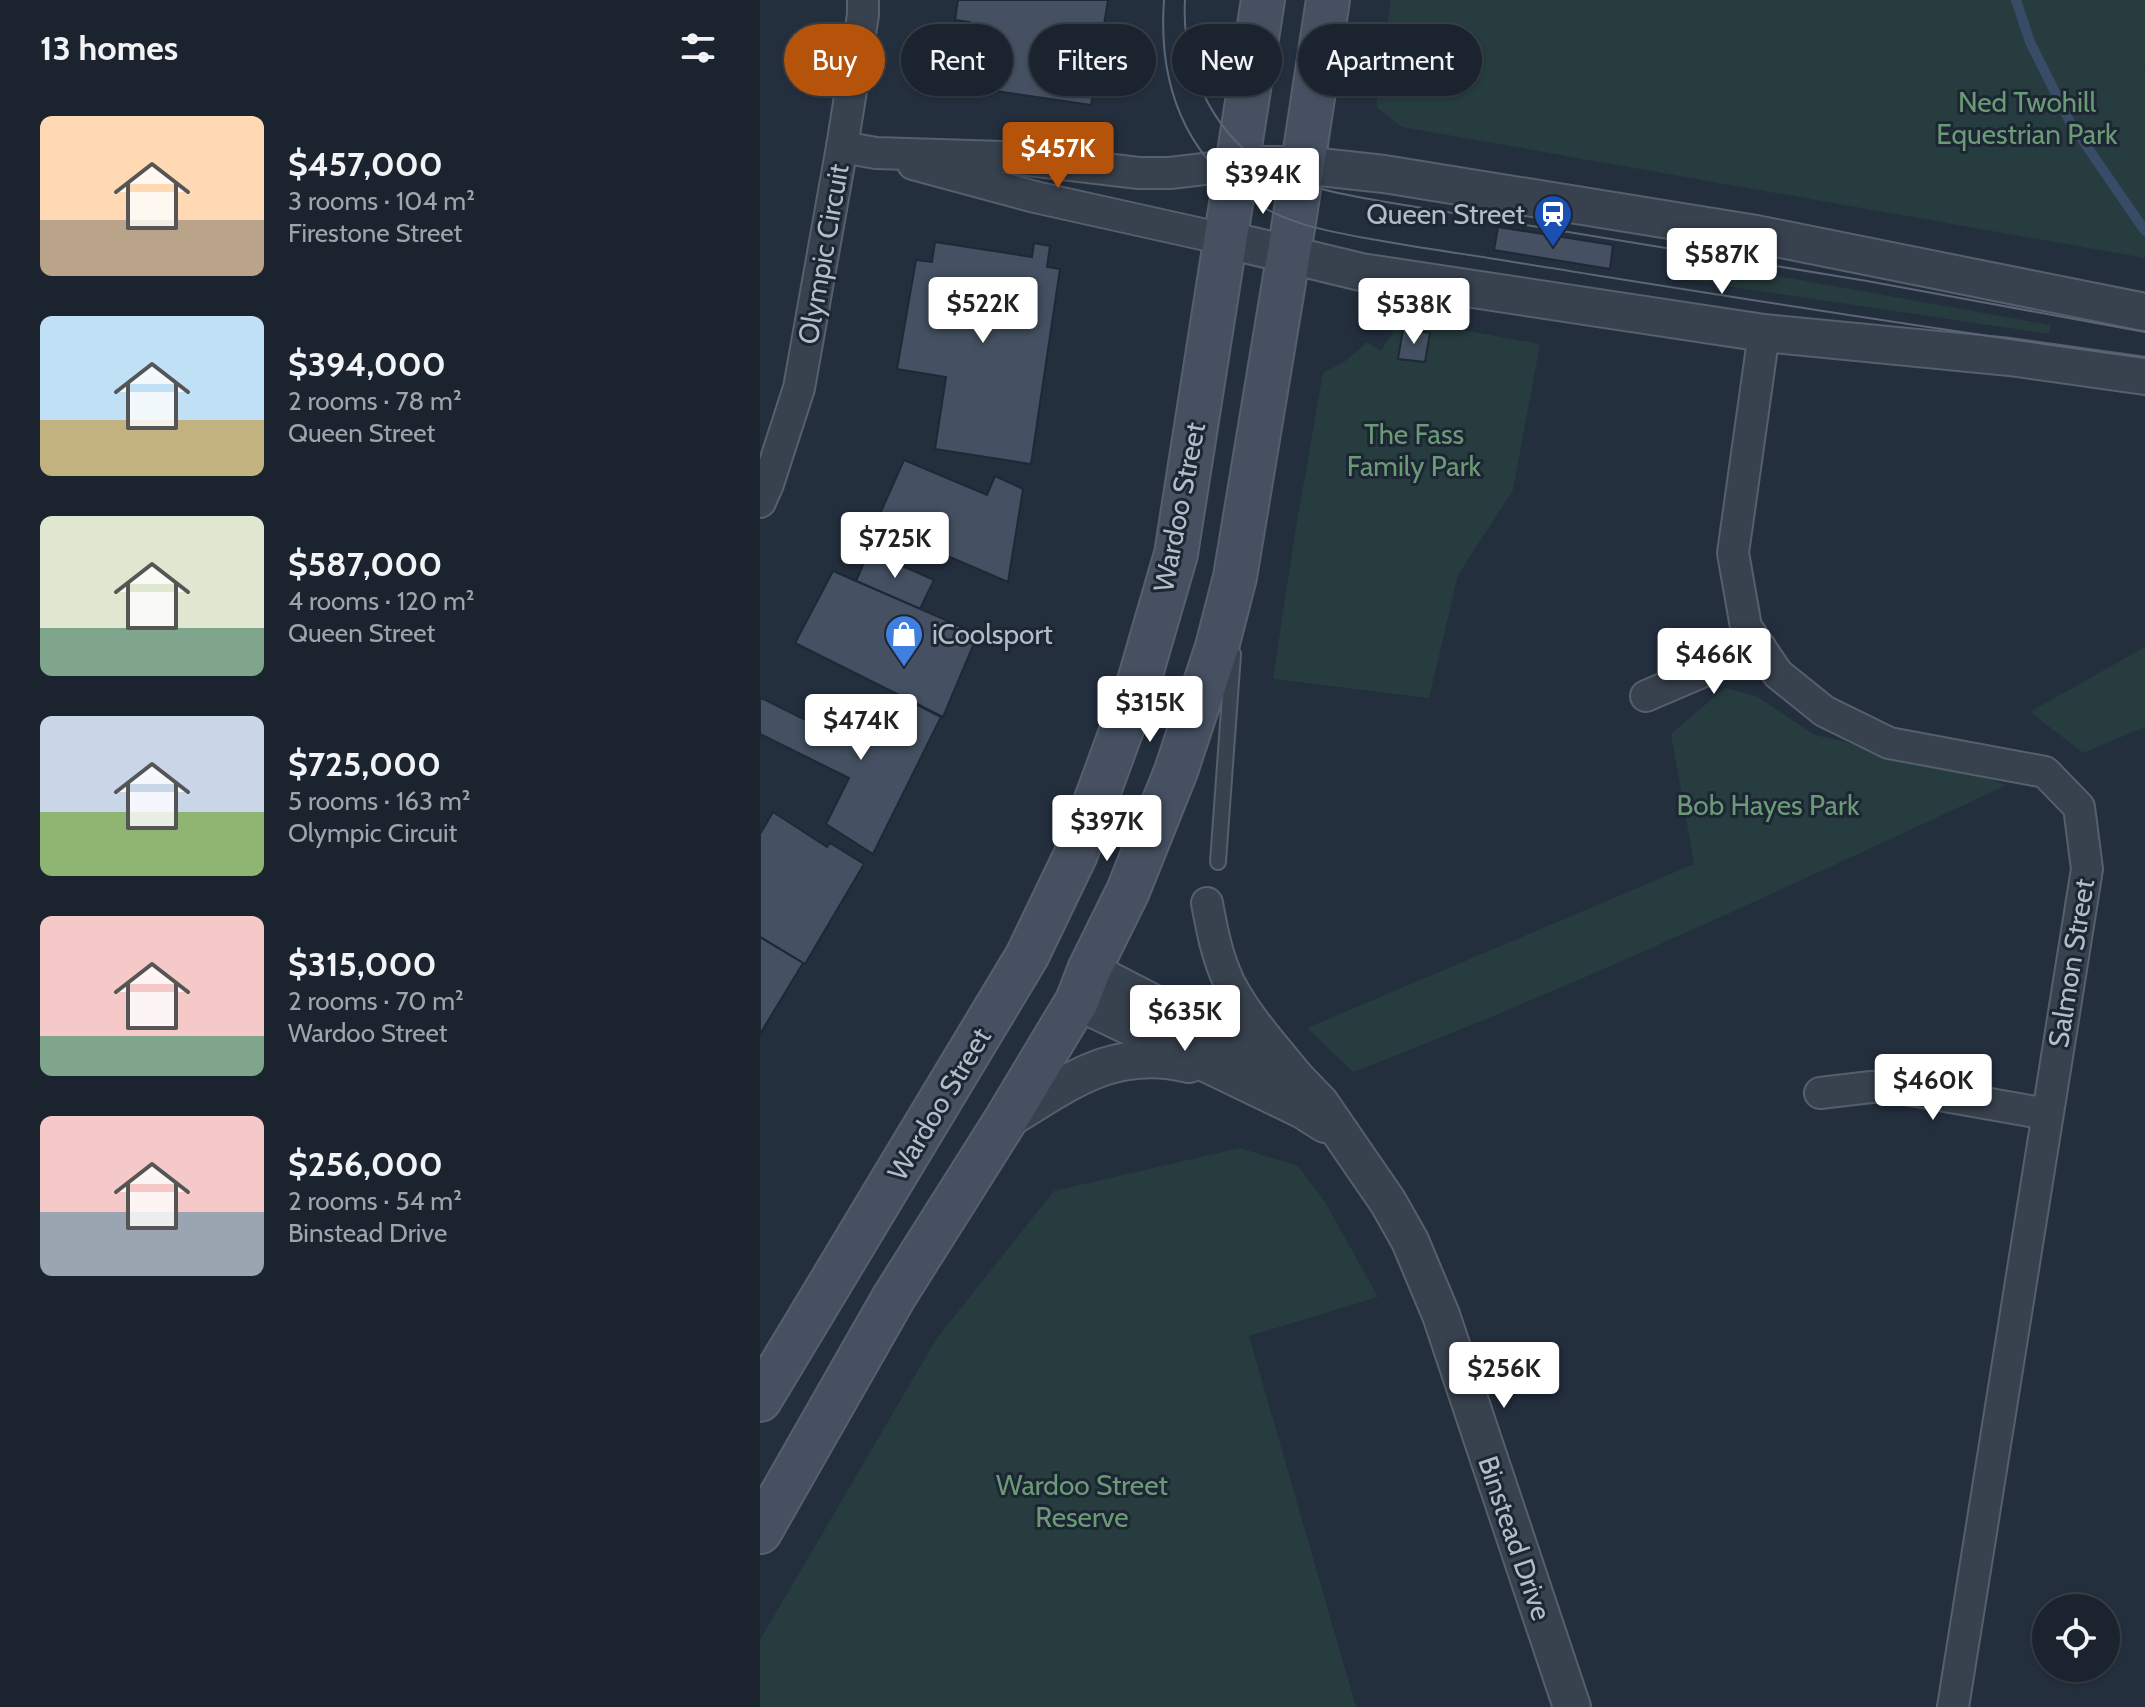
<!DOCTYPE html>
<meta charset="utf-8">
<style>
body{margin:0;font-family:Cabin,sans-serif;background:#282f3a;color:#f1f3f6;height:100vh;display:flex;flex-direction:column;font-size:30px;white-space:nowrap}
*{box-sizing:border-box;margin:0}
p{font-size:26px;color:#a0a4aa}
.icon{flex:none;width:44px;height:44px;fill:none;stroke:currentColor;stroke-width:2;stroke-linecap:round;stroke-linejoin:round}
.map{position:relative;flex:1;overflow:hidden}
.details{display:flex;flex-direction:column;background:#1b232e;width:760px}
.details>*{flex:none}
.top-card{position:absolute;left:24px;top:24px;width:760px;height:72px;display:flex;gap:16px}
.fabs{position:absolute;left:1272px;top:1594px;display:grid;gap:16px}
.fabs a{display:grid;place-items:center;width:88px;height:88px;border-radius:50%;background:#1b232e;box-shadow:0 2px 6px #0004,0 0 0 2px #39404a;font-size:40px}
.price{position:absolute;translate:-50% -68px;padding:0 18px;border-radius:8px;background:#fff;color:#222;font-size:26px;line-height:52px;filter:drop-shadow(0 2px 4px #0008)}
.price::after{content:'';position:absolute;left:50%;top:48px;width:24px;height:18px;margin-left:-12px;background:inherit;clip-path:polygon(0 0,100% 0,50% 100%)}
.price.on{background:#b45309;color:#fff}
ul{padding:0;list-style:none}
li{display:flex;align-items:center;gap:24px;height:200px;padding:0 40px}
li span{display:grid;place-items:center;flex:none;width:224px;height:160px;border-radius:12px;color:#555}
li>.icon{margin-inline-start:auto}
span .icon{width:96px;height:96px;fill:#fffc;stroke-width:1}
li b{font-size:34px}
h2{display:flex;justify-content:space-between;align-items:center;height:96px;padding:0 40px;font-size:34px}
.pill{padding:0 28px;border-radius:36px;background:#1b232e;box-shadow:0 2px 6px #0004,0 0 0 2px #39404a;font-size:28px;line-height:72px}
.pill.on{background:#b45309;color:#fff}
main{display:flex;flex:1;min-height:0}
.map>svg:first-child{display:block}
.green{fill:#263c3f}
.lines{fill:none;stroke-linecap:round;stroke-linejoin:round}
.stream{stroke:#394c67;stroke-width:10}
.building{fill:#455162;stroke:#1f2835;stroke-width:2}
.service-casing{stroke:#565f6c;stroke-width:18}
.minor-casing{stroke:#565f6c;stroke-width:34}
.tertiary-casing{stroke:#565f6c;stroke-width:40}
.secondary-casing{stroke:#565f6c;stroke-width:46}
.service{stroke:#38414e;stroke-width:14}
.minor{stroke:#38414e;stroke-width:30}
.tertiary{stroke:#38414e;stroke-width:36}
.secondary{stroke:#465061;stroke-width:42}
.tram{stroke:#5a6575;stroke-width:2}
.labels{text-anchor:middle;dominant-baseline:central;stroke-width:6;stroke-linejoin:round;paint-order:stroke}
.park-label{font-size:28px;fill:#6b9a76;stroke:#1d2633}
.poi-label{font-size:28px;fill:#b4bcc9;stroke:#1d2633;text-anchor:end}
.street-label{font-size:28px;fill:#b4bcc9;stroke:#1d2633}
</style>
<main>
<section class="details">
<h2>13 homes<svg class="icon" aria-label="filters" viewBox="0 0 24 24"><path d="M4 7h16M4 17h16"/><circle cx="9" cy="7" r="2"/><circle cx="15" cy="17" r="2"/></svg></h2>
<ul>
<li><span style="background:linear-gradient(#ffd9b3 65%,#b9a48a 0)"><svg class="icon" aria-label="home" viewBox="0 0 24 24"><path d="M3 11l9-7 9 7M6 9v11h12V9"/></svg></span><div><b>$457,000</b><p>3 rooms · 104 m²</p><p>Firestone Street</p></div></li>
<li><span style="background:linear-gradient(#bfe0f5 65%,#c2b280 0)"><svg class="icon" aria-label="home" viewBox="0 0 24 24"><path d="M3 11l9-7 9 7M6 9v11h12V9"/></svg></span><div><b>$394,000</b><p>2 rooms · 78 m²</p><p>Queen Street</p></div></li>
<li><span style="background:linear-gradient(#dfe7d0 70%,#7fa58c 0)"><svg class="icon" aria-label="home" viewBox="0 0 24 24"><path d="M3 11l9-7 9 7M6 9v11h12V9"/></svg></span><div><b>$587,000</b><p>4 rooms · 120 m²</p><p>Queen Street</p></div></li>
<li><span style="background:linear-gradient(#c9d6e8 60%,#8fb573 0)"><svg class="icon" aria-label="home" viewBox="0 0 24 24"><path d="M3 11l9-7 9 7M6 9v11h12V9"/></svg></span><div><b>$725,000</b><p>5 rooms · 163 m²</p><p>Olympic Circuit</p></div></li>
<li><span style="background:linear-gradient(#f6c9c9 75%,#7fa58c 0)"><svg class="icon" aria-label="home" viewBox="0 0 24 24"><path d="M3 11l9-7 9 7M6 9v11h12V9"/></svg></span><div><b>$315,000</b><p>2 rooms · 70 m²</p><p>Wardoo Street</p></div></li>
<li><span style="background:linear-gradient(#f6c9c9 60%,#9aa5b1 0)"><svg class="icon" aria-label="home" viewBox="0 0 24 24"><path d="M3 11l9-7 9 7M6 9v11h12V9"/></svg></span><div><b>$256,000</b><p>2 rooms · 54 m²</p><p>Binstead Drive</p></div></li>
</ul>
</section>
<div class="map">
<svg width="1385" height="1707" viewBox="0 0 1385 1707">
<rect width="100%" height="100%" fill="#242f3e"/>
<!-- green -->
<g class="green">
<polygon points="631,0 1385,0 1385,64 1383,62 1385,67 1385,258 642,127 617,108 617,85"/>
<polygon points="910,258 945,264 944,271 955,273 957,265 1291,325 1289,334 980,288 908,276"/>
<polygon points="641,319 780,344 753,490 698,575 669,698 513,679 534,539 563,373 587,360 607,342 621,351"/>
<polygon points="1385,647 1385,727 1323,753 1270,712"/>
<path d="M965,688L996,696L1055,735L1188,766L1247,785C1031,885 815,987 593,1072L547,1028L934,864L911,734Z"/>
<polygon points="480,1148 538,1166 565,1202 618,1297 489,1336 596,1707 0,1707 0,1640 177,1338 294,1191"/>
</g>
<g class="lines">
<!-- stream -->
<polyline class="stream" points="1256,0 1270,42 1310,122 1385,231"/>
</g>
<!-- building -->
<g class="building">
<polygon points="198,0 348,0 331,105 201,86 210,22 195,20"/>
<polygon points="738,227 853,245 850,269 734,250"/>
<polygon points="175,242 272,257 274,243 290,246 287,267 300,269 271,464 175,449 186,377 137,369 156,260 172,262"/>
<polygon points="643,329 670,333 665,362 638,359"/>
<polygon points="144,460 227,495 235,476 263,489 248,582 115,525"/>
<polygon points="109,551 174,580 160,609 96,581"/>
<polygon points="73,571 218,634 183,717 35,643"/>
<polygon points="132,692 181,717 113,854 66,824 89,778 0,734 0,700 1,698 104,749"/>
<polygon points="13,812 67,847 70,843 104,864 45,964 0,937 0,834"/>
<polygon points="0,937 43,963 0,1034"/>
</g>
<g class="lines">
<defs>
<polyline id="service" points="458,862 473,654"/>
<g id="minor">
<polyline points="82,147 116,153 243,157 379,173 410,173 477,165"/>
<polyline points="153,164 275,197 464,239"/>
<polyline points="1004,333 973,553 986,627 1018,674 1064,711 1129,743 1285,772 1319,807 1327,869 1193,1707"/>
<polyline points="0,502 8,484 39,388 82,147 103,15 103,0"/>
<polyline points="886,696 1000,647"/>
<path d="M447,903C452,930 457,957 469,982C486,1016 514,1046 537,1075"/>
<polyline points="1060,1093 1111,1087 1134,1087 1287,1114"/>
</g>
<g id="tertiary">
<polyline points="477,165 542,165 624,174 996,234 1385,312"/>
<polyline points="464,239 601,272 1004,333 1250,357 1385,376"/>
<polyline points="329,970 534,1076 560,1103 628,1202 650,1241 681,1315 812,1707"/>
<polyline points="317,1001 543,1110 565,1124"/>
<path d="M245,1121C307,1084 352,1045 429,1064"/>
</g>
<g id="secondary">
<polyline points="0,1400 267,956 316,854 377,688 416,554 503,0"/>
<polyline points="0,1532 134,1297 245,1121 317,1001 329,970 368,891 416,771 457,647 475,577 534,222 568,0"/>
</g>
</defs>
<!-- service casing -->
<use href="#service" class="service-casing"/>
<!-- minor casing -->
<use href="#minor" class="minor-casing"/>
<!-- tertiary casing -->
<use href="#tertiary" class="tertiary-casing"/>
<!-- secondary casing -->
<use href="#secondary" class="secondary-casing"/>
<!-- service -->
<use href="#service" class="service"/>
<!-- minor -->
<use href="#minor" class="minor"/>
<!-- tertiary -->
<use href="#tertiary" class="tertiary"/>
<!-- secondary -->
<use href="#secondary" class="secondary"/>
<!-- tram -->
<g class="tram">
<path d="M404,0C398,84 424,155 496,203C534,227 578,233 622,241C667,249 713,255 759,263C967,296 1176,330 1385,358"/>
<path d="M425,0C421,73 458,145 525,176C556,190 587,195 620,201L1107,281L1385,332"/>
</g>
</g>
<!-- icons -->
<defs>
<symbol id="station-pin" viewBox="-11 -11 22 30"><path d="M0 17L-7.5 6A9.5 9.5 0 1 1 7.5 6Z" fill="#1a4fb4" stroke="#1d2633"/><path d="M-3-6H3Q5-6 5-4V2Q5 4 3 4L4.5 6H3L1.5 4h-3L-3 6H-4.5L-3 4Q-5 4-5 2V-4Q-5-6-3-6ZM-3.5-4v3h7v-3ZM-3.5 1v1.5H-2V1ZM2 1v1.5H3.5V1Z" fill="#fff"/></symbol>
<symbol id="shop-pin" viewBox="-11 -11 22 30"><path d="M0 17L-7.5 6A9.5 9.5 0 1 1 7.5 6Z" fill="#3f7fe0" stroke="#1d2633"/><path d="M-5-2.5h2.3a2.7 3.5 0 0 1 5.4 0H5L5.5 6h-11ZM-1.5-2.5h3a1.5 2.3 0 0 0-3 0Z" fill="#fff"/></symbol>
</defs>
<g fill-rule="evenodd">
<use href="#station-pin" x="771" y="192" width="44" height="60"/>
<use href="#shop-pin" x="122" y="612" width="44" height="60"/>
</g>
<g class="labels">
<!-- park labels -->
<g class="park-label">
<text x="1267" y="102">Ned Twohill<tspan x="1267" dy="32">Equestrian Park</tspan></text>
<text x="654" y="434">The Fass<tspan x="654" dy="32">Family Park</tspan></text>
<text x="1008" y="805">Bob Hayes Park</text>
<text x="322" y="1485">Wardoo Street<tspan x="322" dy="32">Reserve</tspan></text>
</g>
<!-- poi labels -->
<g class="poi-label">
<text x="765" y="214">Queen Street</text>
<text x="172" y="634" text-anchor="start">iCoolsport</text>
</g>
<!-- street labels -->
<g class="street-label">
<text transform="translate(63 254) rotate(-80)">Olympic Circuit</text>
<text transform="translate(419 507) rotate(-79)">Wardoo Street</text>
<text transform="translate(1311 963) rotate(-81)">Salmon Street</text>
<text transform="translate(179 1104) rotate(-59)">Wardoo Street</text>
<text transform="translate(755 1538) rotate(71)">Binstead Drive</text>
</g>
</g>
</svg>
<div class="fabs">
<a><svg class="icon" aria-label="locate" viewBox="0 0 24 24"><circle cx="12" cy="12" r="6"/><path d="M12 2v4M12 18v4M2 12h4M18 12h4"/></svg></a>
</div>
<b class="price on" style="left:298px;top:190px">$457K</b>
<b class="price" style="left:503px;top:216px">$394K</b>
<b class="price" style="left:962px;top:296px">$587K</b>
<b class="price" style="left:223px;top:345px">$522K</b>
<b class="price" style="left:654px;top:346px">$538K</b>
<b class="price" style="left:135px;top:580px">$725K</b>
<b class="price" style="left:954px;top:696px">$466K</b>
<b class="price" style="left:390px;top:744px">$315K</b>
<b class="price" style="left:101px;top:762px">$474K</b>
<b class="price" style="left:347px;top:863px">$397K</b>
<b class="price" style="left:425px;top:1053px">$635K</b>
<b class="price" style="left:1173px;top:1122px">$460K</b>
<b class="price" style="left:744px;top:1410px">$256K</b>
<div class="top-card">
<a class="pill on">Buy</a>
<a class="pill">Rent</a>
<a class="pill">Filters</a>
<a class="pill">New</a>
<a class="pill">Apartment</a>
</div>
</div>
</main>
